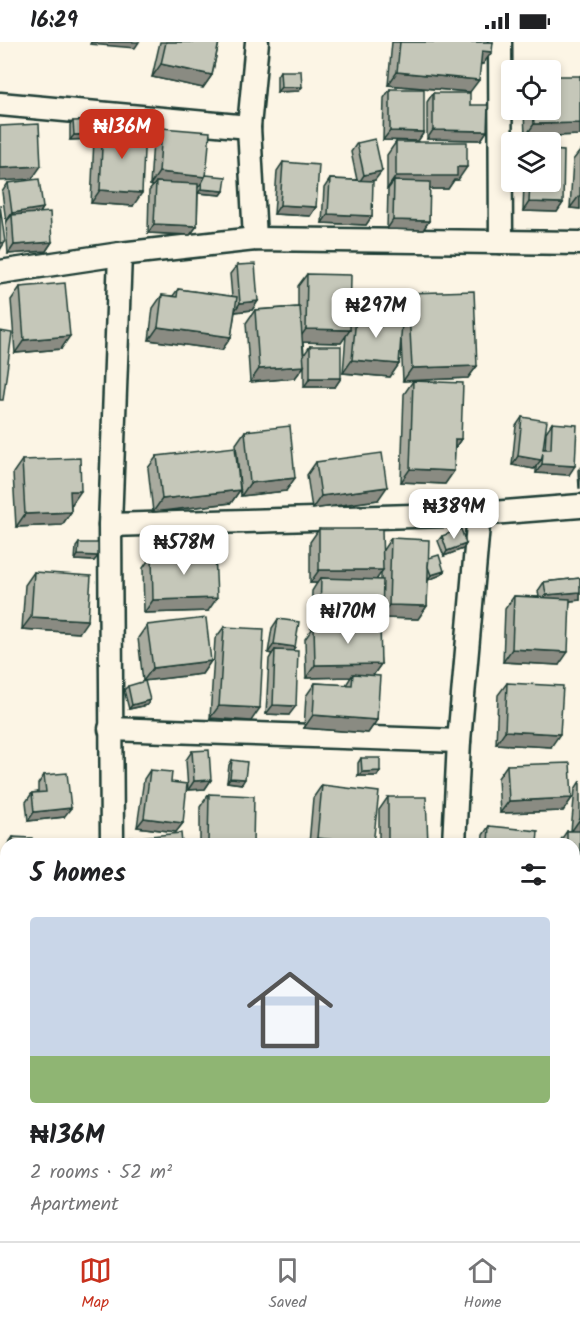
<!DOCTYPE html>
<meta charset="utf-8">
<style>
body{margin:0;font-family:Kalam,sans-serif;background:#f2f2f2;color:#202124;height:100vh;display:flex;flex-direction:column;font-size:22px;white-space:nowrap}
*{box-sizing:border-box;margin:0}
p{font-size:20px;color:#757577}
.icon{flex:none;width:33px;height:33px;fill:none;stroke:currentColor;stroke-width:2;stroke-linecap:round;stroke-linejoin:round}
.map{position:relative;flex:1;overflow:hidden}
.details{position:absolute;left:0px;top:796px;width:580px;height:404px;display:flex;flex-direction:column;background:#fff;border-radius:18px 18px 0 0;box-shadow:0 3px 9px #0003}
.details>*{flex:none}
.buttons{position:absolute;left:501px;top:18px;display:grid;gap:12px}
.buttons a{display:grid;place-items:center;width:60px;height:60px;border-radius:6px;background:#fff;box-shadow:0 3px 9px #0003;font-size:30px}
.price{position:absolute;translate:-50% -51px;padding:0 14px;border-radius:12px;background:#fff;color:#222;font-size:20px;line-height:39px;filter:drop-shadow(0 2px 3px #0008)}
.price::after{content:'';position:absolute;left:50%;top:36px;width:18px;height:14px;margin-left:-9px;background:inherit;clip-path:polygon(0 0,100% 0,50% 100%)}
.price.current{background:#c8321e;color:#fff}
ul{padding:0;list-style:none}
li{display:grid;align-content:center;gap:12px;height:318px;padding:0 30px}
li+li{border-top:2px solid #e0e0e0}
li span{display:grid;place-items:center;height:186px;border-radius:6px;color:#555}
li>.icon{margin-inline-start:auto}
span .icon{width:108px;height:108px;fill:#fffc;stroke-width:1}
li b{font-size:26px}
h2{display:flex;justify-content:space-between;align-items:center;height:72px;padding:0 30px;font-size:26px}
.status{display:flex;justify-content:space-between;align-items:center;height:42px;padding:0 30px;background:#fff;direction:ltr}
.status svg{height:16px;fill:currentColor}
.tabs{display:flex;justify-content:space-around;align-items:center;height:84px;border-top:2px solid #e0e0e0;background:#fff;font-size:16px;color:#757577}
.tabs a{display:grid;justify-items:center;gap:3px}
.tabs .current{color:#c8321e}
.map>svg:first-child{display:block}
.lines{fill:none;stroke-linecap:round;stroke-linejoin:round}
.minor-casing{stroke:#1f3d34;stroke-width:27}
.minor{stroke:#fcf5e5;stroke-width:22}
.wall{fill:#a9ab9f;stroke:#1f3d34;stroke-width:1.5;fill-rule:evenodd}
.shaded-wall{fill:#8a8b82;stroke:#1f3d34;stroke-width:1.5}
.building{fill:#c5c7b9;stroke:#1f3d34;stroke-width:1.5}
</style>
<div class="status"><b>16:29</b><svg viewBox="0 0 49 12"><path d="M0 12V9h3v3zM5 12V6h3v6zM10 12V3h3v9zM15 12V0h3v12zM26 1h20v11H26zM47 4h2v5h-2z"/></svg></div>
<div class="map">
<svg width="580" height="1199" viewBox="0 0 580 1199">
<rect width="100%" height="100%" fill="#fcf5e5"/>
<filter id="ink" filterUnits="userSpaceOnUse"><feTurbulence type="fractalNoise" baseFrequency=".0167" numOctaves="2"/><feDisplacementMap in="SourceGraphic" scale="12" xChannelSelector="R" yChannelSelector="G"/><feConvolveMatrix kernelMatrix="1 2 1 2 8 2 1 2 1" color-interpolation-filters="sRGB"/></filter>
<g filter="url(#ink)">
<g class="lines">
<defs>
<g id="minor">
<polyline points="500,0 501,200"/>
<polyline points="0,62 249,85"/>
<polyline points="255,197 249,85 257,0"/>
<polyline points="0,230 120,212 255,197 580,201"/>
<polyline points="110,483 479,472 580,464"/>
<polyline points="110,687 459,699"/>
<polyline points="112,802 110,483 120,212"/>
<polyline points="454,802 459,699 479,472"/>
<polyline points="96,1194 97,1199"/>
<polyline points="437,1199 437,1194"/>
</g>
</defs>
<!-- minor casing -->
<use href="#minor" class="minor-casing"/>
<!-- minor -->
<use href="#minor" class="minor"/>
</g>
<!-- wall -->
<g class="wall">
<polygon points="160,0 219,0 212,33 203,46 152,35"/>
<polygon points="392,0 493,0 483,22 481,22 470,50 388,43"/>
<polygon points="280,29 299,49 277,50 277,34"/>
<polygon points="580,34 580,93 525,95 524,68 550,68"/>
<polygon points="390,47 424,90 418,99 383,98 384,56"/>
<polygon points="433,51 470,63 487,89 481,98 427,97 427,60"/>
<polygon points="73,79 91,97 70,98 70,83"/>
<polygon points="103,84 133,164 91,161 94,97"/>
<polygon points="162,86 206,133 224,149 221,153 198,151 197,184 190,193 148,191 149,149 153,144 150,143 153,99"/>
<polygon points="396,100 458,138 454,138 448,147 429,147 429,179 423,188 387,187 388,147 387,147 387,113"/>
<polygon points="357,101 375,138 371,139 372,174 366,183 322,181 324,146 330,137 357,138 351,110"/>
<polygon points="580,109 580,167 570,166 573,118"/>
<polygon points="283,120 316,165 310,174 274,172 277,129"/>
<polygon points="524,140 550,140 563,161 557,170 523,169"/>
<polygon points="8,141 43,166 40,171 52,200 46,209 8,212 6,182 7,179 6,180 2,150"/>
<polygon points="237,223 258,259 252,268 235,270 231,295 222,308 149,298 153,266 162,253 173,254 178,247 232,255 230,232"/>
<polygon points="307,232 350,275 357,265 375,278 400,280 399,264 408,251 477,324 468,336 403,339 401,298 399,322 390,335 343,331 346,293 341,301 303,300 304,313 310,304 341,336 335,345 304,345 304,324 295,336 250,340 246,281 255,268 298,265 298,244"/>
<polygon points="20,245 61,307 15,311 11,258"/>
<polygon points="413,339 461,397 455,406 454,429 445,442 401,440 404,352"/>
<polygon points="522,375 543,407 545,407 546,390 552,381 569,433 536,431 536,425 534,427 512,423 516,384"/>
<polygon points="245,389 286,449 241,454 236,402"/>
<polygon points="157,414 240,448 231,461 153,470 148,426"/>
<polygon points="22,418 72,462 71,462 71,470 62,483 16,485 13,431"/>
<polygon points="316,420 378,458 312,467 307,433"/>
<polygon points="580,426 580,446 579,446 578,428"/>
<path d="M319,487L383,508L391,496L429,516L444,529L441,533L428,538L427,564L418,577L382,576L377,582L381,622L373,633L377,678L368,691L304,686L306,654L315,641L346,643L351,635L306,636L305,597L313,586H311L312,549L317,541H310V500ZM381,530V538H376Z"/>
<polygon points="442,494 466,502 463,507 444,514 438,499"/>
<polygon points="79,501 98,514 94,519 75,518 76,505"/>
<polygon points="152,513 208,569 144,571 143,526"/>
<polygon points="34,530 79,591 22,587 25,543"/>
<polygon points="580,536 580,558 570,559 559,623 503,620 505,567 514,554 539,555 538,549 544,540"/>
<polygon points="278,577 293,609 289,673 266,672 269,617 272,612 268,611 272,586"/>
<polygon points="147,583 211,619 202,632 143,639 138,596"/>
<polygon points="224,585 251,679 210,676 215,597"/>
<polygon points="507,641 551,705 496,702 498,653"/>
<polygon points="128,644 147,663 129,667 124,648"/>
<polygon points="192,709 211,738 205,747 188,748 186,718"/>
<polygon points="361,716 380,729 377,734 358,734 358,721"/>
<polygon points="232,718 242,742 227,740 229,723"/>
<polygon points="507,723 572,756 563,769 500,771 498,736"/>
<polygon points="150,728 183,781 176,790 137,785 144,737"/>
<polygon points="44,733 64,775 28,779 26,760 32,751 38,750 38,742"/>
<polygon points="580,739 580,850 574,850 574,802 558,802 567,789 571,789 575,747"/>
<polygon points="322,743 373,802 309,802 313,756"/>
<polygon points="209,752 253,802 200,802 200,765"/>
<polygon points="388,755 428,802 379,802 379,768"/>
<polygon points="489,784 537,802 482,802 483,793"/>
<polygon points="13,795 32,802 8,802"/>
<polygon points="130,796 130,802 125,802"/>
<polygon points="6,816 6,850 3,850"/>
<polygon points="171,1194 217,1194 217,1199 170,1199"/>
<polygon points="258,1194 305,1194 304,1199 257,1199"/>
</g>
<!-- shaded-wall -->
<g class="shaded-wall">
<polygon points="91,0 139,0 135,6 90,2"/>
<polygon points="482,9 492,10 483,22 473,21"/>
<polygon points="161,22 212,33 203,46 152,35"/>
<polygon points="397,30 479,38 470,50 388,43"/>
<polygon points="281,45 302,45 299,49 277,50"/>
<polygon points="580,81 580,93 525,95 534,82"/>
<polygon points="433,88 487,89 481,98 427,97"/>
<polygon points="390,89 424,90 418,99 383,98"/>
<polygon points="94,92 91,97 70,98 74,93"/>
<polygon points="41,124 32,137 0,139 0,126"/>
<polygon points="457,125 467,125 458,138 454,138 448,147 394,147 394,139 388,147 387,147 396,134"/>
<polygon points="382,129 375,138 358,142 364,133"/>
<polygon points="159,130 206,135 197,147 156,140 153,144 150,143"/>
<polygon points="201,147 224,149 221,153 198,151"/>
<polygon points="100,148 142,151 133,164 91,161"/>
<polygon points="579,154 580,154 580,167 570,166"/>
<polygon points="529,160 563,161 557,170 523,169"/>
<polygon points="280,163 316,165 310,174 274,172"/>
<polygon points="43,166 37,175 12,173 7,179 6,180 12,171"/>
<polygon points="328,172 372,174 366,183 322,181"/>
<polygon points="393,178 429,179 423,188 387,187"/>
<polygon points="154,182 197,184 190,193 148,191"/>
<polygon points="5,200 0,208 0,201"/>
<polygon points="52,200 46,209 8,212 14,203"/>
<polygon points="258,259 252,268 234,270 240,261"/>
<polygon points="158,285 231,295 222,308 149,298"/>
<polygon points="306,287 350,288 341,301 297,300"/>
<polygon points="70,294 61,307 15,311 24,298"/>
<polygon points="352,318 399,322 390,335 343,331"/>
<polygon points="304,324 295,336 250,340 259,327"/>
<polygon points="477,324 468,336 403,339 412,326"/>
<polygon points="310,336 341,336 335,345 304,345"/>
<polygon points="455,397 461,397 452,410"/>
<polygon points="518,414 541,418 534,427 512,423"/>
<polygon points="542,422 575,424 569,433 536,431"/>
<polygon points="410,427 454,429 445,442 401,440"/>
<polygon points="295,436 286,449 241,454 250,441"/>
<polygon points="387,445 378,458 312,467 321,454"/>
<polygon points="240,448 231,461 153,470 162,457"/>
<polygon points="70,449 81,449 72,462 61,462"/>
<polygon points="71,470 62,483 16,485 25,472"/>
<polygon points="466,502 463,507 444,514 447,509"/>
<polygon points="78,513 98,514 94,519 75,518"/>
<polygon points="319,528 383,528 374,541 321,536 317,541 310,541"/>
<polygon points="444,529 441,533 428,538 431,533"/>
<polygon points="580,550 580,558 540,562 546,553"/>
<polygon points="217,556 208,569 144,571 153,558"/>
<polygon points="389,563 427,564 418,577 382,576 373,587 314,584 313,586 311,586 320,573 381,574"/>
<polygon points="31,575 88,578 79,591 22,587"/>
<polygon points="274,602 295,605 289,614 275,608 272,612 268,611"/>
<polygon points="512,607 568,610 559,623 503,620"/>
<polygon points="211,619 202,632 143,639 153,626"/>
<polygon points="381,622 372,635 353,632 351,635 306,636 315,623"/>
<polygon points="150,658 147,663 129,667 132,663"/>
<polygon points="273,663 296,664 289,673 266,672"/>
<polygon points="219,664 260,666 251,679 210,676"/>
<polygon points="313,673 377,678 368,691 304,686"/>
<polygon points="505,689 560,692 551,705 496,702"/>
<polygon points="380,729 377,734 358,734 362,730"/>
<polygon points="230,736 245,737 242,742 227,740"/>
<polygon points="211,738 205,747 188,748 194,739"/>
<polygon points="572,756 563,769 500,771 509,759"/>
<polygon points="71,766 64,775 28,779 34,770"/>
<polygon points="144,776 183,781 176,790 137,785"/>
<polygon points="580,777 580,791 571,790"/>
<polygon points="317,796 372,802 312,802"/>
<polygon points="575,837 580,837 580,850 574,850"/>
<polygon points="574,896 580,897 580,911 574,910"/>
<polygon points="580,1061 580,1071 574,1073 574,1063"/>
<polygon points="6,1099 6,1112 0,1112 0,1100"/>
<polygon points="574,1184 580,1184 580,1198 546,1195 546,1194 574,1194"/>
<polygon points="266,1195 301,1199 263,1199"/>
</g>
<!-- building -->
<g class="building">
<polygon points="166,0 219,0 212,33 161,22"/>
<polygon points="400,0 493,0 492,10 482,9 479,38 397,30"/>
<polygon points="280,29 301,29 302,45 281,45"/>
<polygon points="550,34 580,34 580,81 534,82 533,68 550,68"/>
<polygon points="390,47 424,47 424,90 390,89"/>
<polygon points="433,51 470,51 470,63 488,63 487,89 433,88"/>
<polygon points="94,78 94,92 74,93 73,79"/>
<polygon points="39,82 41,124 0,126 0,84"/>
<polygon points="103,84 145,87 142,151 100,148"/>
<polygon points="162,86 210,90 206,135 159,130"/>
<polygon points="375,97 382,129 364,133 357,101"/>
<polygon points="396,100 467,100 467,125 457,125 457,134 396,134"/>
<polygon points="550,108 564,109 563,161 529,160 530,140 550,140"/>
<polygon points="283,120 319,123 316,165 280,163"/>
<polygon points="206,133 226,135 224,149 201,147 202,141"/>
<polygon points="39,137 43,166 12,171 8,141"/>
<polygon points="330,137 373,139 372,174 328,172"/>
<polygon points="394,139 430,140 429,179 393,178"/>
<polygon points="156,140 198,142 197,184 154,182"/>
<polygon points="0,163 5,200 0,201"/>
<polygon points="50,170 52,200 14,203 12,173"/>
<polygon points="255,222 258,259 240,261 237,223"/>
<polygon points="307,232 351,233 350,288 306,287"/>
<polygon points="65,241 70,294 24,298 20,245"/>
<polygon points="178,247 237,255 231,295 158,285 162,253 177,255"/>
<polygon points="474,249 477,324 412,326 408,251"/>
<polygon points="300,265 304,324 259,327 255,268"/>
<polygon points="357,265 376,267 375,278 402,281 399,322 352,318"/>
<polygon points="0,289 12,291 3,358 0,358"/>
<rect x="310" y="304" width="31" height="32"/>
<polygon points="413,339 463,341 461,397 455,397 454,429 410,427"/>
<polygon points="522,375 547,379 543,407 551,407 552,381 577,383 575,424 542,422 543,411 541,418 518,414"/>
<polygon points="290,384 295,436 250,441 245,389"/>
<polygon points="235,405 240,448 162,457 157,414"/>
<polygon points="382,411 387,445 321,454 316,420"/>
<polygon points="80,416 81,449 70,449 71,470 25,472 22,418"/>
<polygon points="319,487 382,487 383,528 319,528"/>
<polygon points="461,487 466,502 447,509 442,494"/>
<polygon points="391,496 429,498 427,564 389,563"/>
<polygon points="79,501 98,501 98,514 78,513"/>
<polygon points="215,510 217,556 153,558 152,513"/>
<polygon points="439,513 444,529 431,533 428,525 429,516"/>
<polygon points="34,530 91,534 88,578 31,575"/>
<polygon points="321,536 383,538 382,575 320,573"/>
<polygon points="580,536 580,550 546,553 544,540"/>
<polygon points="514,554 570,557 568,610 512,607"/>
<polygon points="206,576 211,619 153,626 147,583"/>
<polygon points="278,577 299,580 295,605 274,602"/>
<polygon points="380,582 381,622 315,623 314,584"/>
<polygon points="224,585 264,587 260,666 219,664"/>
<polygon points="275,608 298,609 296,664 273,663"/>
<polygon points="353,632 380,634 377,678 313,673 315,641 352,643"/>
<polygon points="145,639 150,658 132,663 128,644"/>
<polygon points="507,641 563,644 560,692 505,689"/>
<polygon points="209,708 211,738 194,739 192,709"/>
<polygon points="361,716 380,716 380,729 362,730"/>
<polygon points="232,718 247,720 245,737 230,736"/>
<polygon points="570,721 572,756 509,759 507,723"/>
<polygon points="150,728 172,730 171,740 187,742 183,781 144,776"/>
<polygon points="67,731 71,766 34,770 32,751 46,750 44,733"/>
<polygon points="322,743 379,750 373,802 317,796"/>
<polygon points="209,752 254,754 253,802 208,802"/>
<polygon points="388,755 426,755 428,802 388,802"/>
<polygon points="489,784 538,789 537,802 488,802"/>
<polygon points="567,789 580,789 580,837 575,837 576,817 574,817 574,802 567,802"/>
<polygon points="181,791 182,802 130,802 130,796"/>
<polygon points="13,795 32,796 32,802 13,802"/>
<polygon points="576,855 580,856 580,897 574,896 574,864"/>
<polygon points="580,1006 580,1061 574,1063 574,1007"/>
<polygon points="0,1053 6,1053 6,1099 0,1100"/>
<rect x="574" y="1138" width="6" height="46"/>
<polygon points="38,1194 76,1194 77,1199 23,1199"/>
<rect x="179" y="1194" width="38" height="5"/>
<polygon points="266,1194 305,1194 304,1199 266,1195"/>
</g>
</g>
</svg>
<div class="buttons">
<a><svg class="icon" aria-label="locate" viewBox="0 0 24 24"><circle cx="12" cy="12" r="6"/><path d="M12 2v4M12 18v4M2 12h4M18 12h4"/></svg></a>
<a><svg class="icon" aria-label="layers" viewBox="0 0 24 24"><path d="M12 4l9 5-9 5-9-5zM3 14l9 5 9-5"/></svg></a>
</div>
<b class="price current" style="left:122px;top:118px">₦136M</b>
<b class="price" style="left:376px;top:297px">₦297M</b>
<b class="price" style="left:454px;top:498px">₦389M</b>
<b class="price" style="left:184px;top:534px">₦578M</b>
<b class="price" style="left:348px;top:603px">₦170M</b>
<section class="details">
<h2>5 homes<svg class="icon" aria-label="filters" viewBox="0 0 24 24"><path d="M4 7h16M4 17h16"/><circle cx="9" cy="7" r="2"/><circle cx="15" cy="17" r="2"/></svg></h2>
<ul>
<li><span style="background:linear-gradient(#c9d6e8 75%,#8fb573 0)"><svg class="icon" aria-label="home" viewBox="0 0 24 24"><path d="M3 11l9-7 9 7M6 9v11h12V9"/></svg></span><div><b>₦136M</b><p>2 rooms · 52 m²</p><p>Apartment</p></div></li>
</ul>
</section>
</div>
<nav class="tabs">
<a class="current"><svg class="icon" aria-label="map" viewBox="0 0 24 24"><path d="M3 6l6-2 6 2 6-2v14l-6 2-6-2-6 2zM9 4v14M15 6v14"/></svg>Map</a>
<a><svg class="icon" aria-label="saved" viewBox="0 0 24 24"><path d="M7 4h10v16l-5-4-5 4z"/></svg>Saved</a>
<a><svg class="icon" aria-label="home" viewBox="0 0 24 24"><path d="M3 11l9-7 9 7M6 9v11h12V9"/></svg>Home</a>
</nav>
